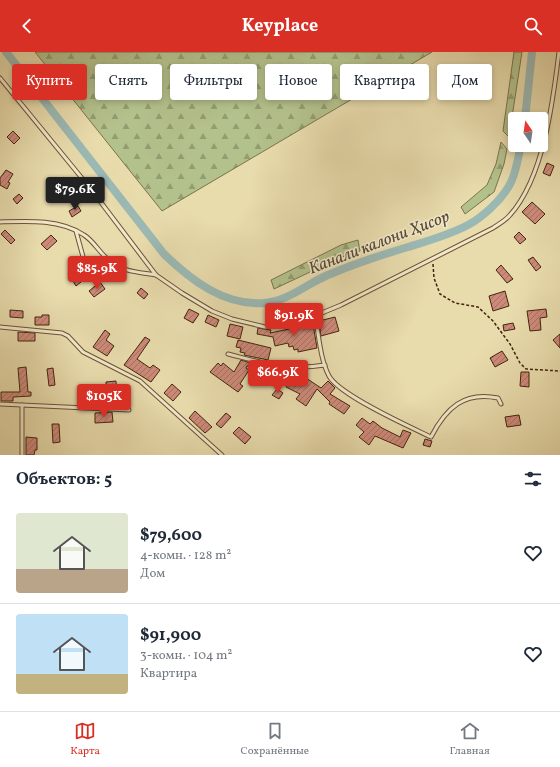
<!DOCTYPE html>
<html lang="ru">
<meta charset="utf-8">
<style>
body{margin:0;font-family:Vollkorn,serif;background:#f6f6f7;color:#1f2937;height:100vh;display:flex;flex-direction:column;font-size:15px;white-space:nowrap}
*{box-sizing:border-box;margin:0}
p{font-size:13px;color:#747a83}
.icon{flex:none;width:22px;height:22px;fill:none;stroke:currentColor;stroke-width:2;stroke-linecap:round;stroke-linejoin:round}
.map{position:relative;height:403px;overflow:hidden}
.sheet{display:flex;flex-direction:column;background:#fff;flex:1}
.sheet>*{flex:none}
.banner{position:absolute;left:12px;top:12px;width:536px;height:36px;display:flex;gap:8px}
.needle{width:26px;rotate:347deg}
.tools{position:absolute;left:508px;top:60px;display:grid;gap:8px}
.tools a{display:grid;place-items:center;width:40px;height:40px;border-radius:4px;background:#fff;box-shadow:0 2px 6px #0003;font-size:20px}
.price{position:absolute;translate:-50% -34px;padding:0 9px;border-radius:4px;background:#d93025;color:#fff;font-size:13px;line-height:26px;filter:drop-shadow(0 1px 2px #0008)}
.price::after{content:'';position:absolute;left:50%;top:24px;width:12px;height:9px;margin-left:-6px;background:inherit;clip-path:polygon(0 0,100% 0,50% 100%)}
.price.on{background:#222;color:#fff}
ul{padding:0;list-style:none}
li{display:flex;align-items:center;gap:12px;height:100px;padding:0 16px}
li+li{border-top:1px solid #e0e1e3}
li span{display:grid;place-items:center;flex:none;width:112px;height:80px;border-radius:4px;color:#555}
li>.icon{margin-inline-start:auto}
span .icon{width:48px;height:48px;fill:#fffc;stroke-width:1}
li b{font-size:17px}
h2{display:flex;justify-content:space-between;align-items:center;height:48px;padding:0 16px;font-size:17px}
.chip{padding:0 14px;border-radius:4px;background:#fff;box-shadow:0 2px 6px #0003;font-size:14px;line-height:36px}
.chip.on{background:#d93025;color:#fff}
header{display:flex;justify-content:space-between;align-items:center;height:52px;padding:0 16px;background:#d93025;color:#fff;font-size:18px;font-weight:700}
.tab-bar{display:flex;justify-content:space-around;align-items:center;height:56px;border-top:1px solid #e0e1e3;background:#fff;font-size:11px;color:#747a83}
.tab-bar a{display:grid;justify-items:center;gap:2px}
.tab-bar .on{color:#d93025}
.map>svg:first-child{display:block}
.forest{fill:url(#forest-firs);stroke:#7b734c}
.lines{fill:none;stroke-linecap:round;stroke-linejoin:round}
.canal{stroke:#9bb9b4;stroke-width:8}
.building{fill:url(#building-hatch);stroke:#43250d}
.service-casing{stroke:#6c5235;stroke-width:5}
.path{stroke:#43250d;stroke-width:1.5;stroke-dasharray:3 2;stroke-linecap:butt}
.service{stroke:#f0e8c9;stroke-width:3}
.labels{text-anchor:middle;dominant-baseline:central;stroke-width:3;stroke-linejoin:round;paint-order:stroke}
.water-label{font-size:17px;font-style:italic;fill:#594a37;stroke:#f0e8c9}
</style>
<header><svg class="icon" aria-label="back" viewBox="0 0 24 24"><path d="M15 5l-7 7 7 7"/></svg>Keyplace<svg class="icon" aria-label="search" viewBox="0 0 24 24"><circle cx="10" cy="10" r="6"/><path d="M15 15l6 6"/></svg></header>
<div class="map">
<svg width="560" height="403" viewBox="0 0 560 403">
<defs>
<pattern id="forest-firs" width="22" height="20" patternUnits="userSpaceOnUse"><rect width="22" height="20" fill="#b3c18c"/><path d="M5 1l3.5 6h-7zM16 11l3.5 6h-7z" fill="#939d71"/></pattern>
<pattern id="building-hatch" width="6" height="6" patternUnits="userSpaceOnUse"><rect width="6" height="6" fill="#cd8a7a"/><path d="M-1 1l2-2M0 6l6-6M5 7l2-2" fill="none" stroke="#a87162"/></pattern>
</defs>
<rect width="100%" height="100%" fill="#e8dbac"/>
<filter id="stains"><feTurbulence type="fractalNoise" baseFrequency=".005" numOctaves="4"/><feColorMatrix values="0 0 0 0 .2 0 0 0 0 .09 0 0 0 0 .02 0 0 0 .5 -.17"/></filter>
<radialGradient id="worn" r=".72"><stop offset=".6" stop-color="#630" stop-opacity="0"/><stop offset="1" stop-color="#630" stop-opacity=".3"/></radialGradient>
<!-- forest -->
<g class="forest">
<polygon points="35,0 432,0 162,159"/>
<polygon points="514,0 522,0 509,85 503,79"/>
<polygon points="501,90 507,97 504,112 494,140 465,162 461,155 487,133 496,112"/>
<polygon points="358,188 360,199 342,205 274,237 271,228 341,193"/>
</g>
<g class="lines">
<!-- canal -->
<g class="canal">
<path d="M6,0L164,202C191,228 224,254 264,251C289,249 306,232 328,223C354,212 381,203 408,195C428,189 449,183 468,173C483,165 500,149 509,134C516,123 518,105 521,93"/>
<polyline points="525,67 532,0"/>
</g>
</g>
<!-- building -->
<g class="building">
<polygon points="13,79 20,86 14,92 7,85"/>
<polygon points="547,111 554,114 550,124 543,121"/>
<polygon points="6,118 13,122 8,130 10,131 7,137 0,133 0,126"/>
<polygon points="64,125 71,134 64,139 58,130"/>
<polygon points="19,142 23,146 17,152 13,147"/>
<polygon points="532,150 545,162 535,172 522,160"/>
<polygon points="78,154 81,159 72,165 69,159"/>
<polygon points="5,178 15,188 11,192 1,182"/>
<polygon points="519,180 526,187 520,192 514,185"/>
<polygon points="51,183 57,189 47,198 41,192"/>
<polygon points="533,205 541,215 536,219 528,208"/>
<polygon points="501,213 513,227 507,231 496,218"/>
<polygon points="73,217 81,230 76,234 68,221"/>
<polygon points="100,230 105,237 94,245 89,239"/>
<polygon points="141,236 148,242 144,247 137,241"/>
<polygon points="505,239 509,254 493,259 489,244"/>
<polygon points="189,257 199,262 193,271 184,266"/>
<polygon points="546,257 547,265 540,266 541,278 530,279 527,259"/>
<polygon points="10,258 23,259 23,266 10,265"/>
<polygon points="42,263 49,263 49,273 35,273 35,265 42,265"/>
<polygon points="208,263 219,268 216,275 205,270"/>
<polygon points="335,265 339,279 321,284 319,269"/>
<polygon points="513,271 515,277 504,279 503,273"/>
<polygon points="230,272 243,275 240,287 227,284"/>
<polygon points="313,272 317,296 298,300 298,297 294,298 293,294 289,295 288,291 275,294 273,285 257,282 258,276 271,278 270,281"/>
<polygon points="105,278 110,282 106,288 114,294 107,304 93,295"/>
<polygon points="18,280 35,281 35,289 18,289"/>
<polygon points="560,282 560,296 553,288"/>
<polygon points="145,285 150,288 137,307 150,316 153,313 160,318 151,330 124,313"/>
<polygon points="238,288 271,296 268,308 244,303 245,301 240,300 241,296 236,295"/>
<polygon points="502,299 508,308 495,315 490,306"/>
<polygon points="241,308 267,316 266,321 247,314 246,316 249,318 240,332 243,334 238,340 210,320 218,311 221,314 223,311 234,320"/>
<polygon points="26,315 28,340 31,340 31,344 13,345 13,349 1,349 1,340 20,340 18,316"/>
<polygon points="53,316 55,333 49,334 47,317"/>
<polygon points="283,318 292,322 294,318 321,336 328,329 335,336 330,342 350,354 344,362 329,352 330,350 317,337 306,354 296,347 300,342 286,335 288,330 279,327"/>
<polygon points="521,320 529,320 529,335 520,334"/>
<polygon points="116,329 117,348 107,349 107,347 89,349 87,336 106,333 106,330"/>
<polygon points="172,332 181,340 173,349 164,341"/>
<polygon points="277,337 283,341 279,347 272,343"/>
<polygon points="195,359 212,375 205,381 189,366"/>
<polygon points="112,360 113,370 95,371 95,361"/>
<polygon points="226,361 231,365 221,376 216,372"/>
<polygon points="519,363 521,373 507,375 505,365"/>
<polygon points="362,366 370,372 373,369 382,376 400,385 403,378 411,381 403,396 375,384 369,393 359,385 364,380 356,373"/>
<polygon points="52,372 59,372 60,390 53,391"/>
<polygon points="239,375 251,385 245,392 233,381"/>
<polygon points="26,385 37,386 37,398 35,398 34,403 26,403"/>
<polygon points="425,387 432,389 430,395 423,393"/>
</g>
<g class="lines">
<defs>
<g id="service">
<path d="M0,26L90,136L156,223L182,241L212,259L232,267L265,275L278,274L305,268L341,253L493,176C499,172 506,168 510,163C544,125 553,49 559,0"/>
<path d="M0,170C27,169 60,167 84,183C94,189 100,202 110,209C123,220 139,220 156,223"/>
<polyline points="76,179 85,212"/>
<path d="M315,264C319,283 320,307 329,324C339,343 410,375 431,385C446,356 464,339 498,346L501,352"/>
<polyline points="0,275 62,281 68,284 83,300 140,329 222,403"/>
<path d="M228,302C264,311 288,319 325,313"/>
<polyline points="0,352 129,358"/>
<polyline points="22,403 22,353"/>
</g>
</defs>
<!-- service casing -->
<use href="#service" class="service-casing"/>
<!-- path -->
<polyline class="path" points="433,212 434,226 440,242 455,251 478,255 493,269 510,292 520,311 526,317 560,319"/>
<!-- service -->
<use href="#service" class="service"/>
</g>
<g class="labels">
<!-- water labels -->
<g class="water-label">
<text transform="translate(379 191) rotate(-21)">Канали калони Ҳисор</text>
</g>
</g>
<rect width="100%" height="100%" filter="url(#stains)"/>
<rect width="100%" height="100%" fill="url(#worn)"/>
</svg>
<div class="tools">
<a><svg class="needle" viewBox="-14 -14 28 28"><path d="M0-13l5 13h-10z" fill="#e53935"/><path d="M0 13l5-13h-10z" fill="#747a83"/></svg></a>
</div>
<b class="price on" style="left:75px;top:159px">$79.6K</b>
<b class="price" style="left:97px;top:238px">$85.9K</b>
<b class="price" style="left:294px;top:285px">$91.9K</b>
<b class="price" style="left:278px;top:342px">$66.9K</b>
<b class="price" style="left:104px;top:366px">$105K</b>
<div class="banner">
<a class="chip on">Купить</a>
<a class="chip">Снять</a>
<a class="chip">Фильтры</a>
<a class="chip">Новое</a>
<a class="chip">Квартира</a>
<a class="chip">Дом</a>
</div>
</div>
<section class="sheet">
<h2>Объектов: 5<svg class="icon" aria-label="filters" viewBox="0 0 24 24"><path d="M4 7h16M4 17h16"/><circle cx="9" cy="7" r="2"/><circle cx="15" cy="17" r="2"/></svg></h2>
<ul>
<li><span style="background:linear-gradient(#dfe7d0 70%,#b9a48a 0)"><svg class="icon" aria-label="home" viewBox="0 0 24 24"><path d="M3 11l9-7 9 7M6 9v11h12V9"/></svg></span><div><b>$79,600</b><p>4-комн. · 128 m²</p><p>Дом</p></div><svg class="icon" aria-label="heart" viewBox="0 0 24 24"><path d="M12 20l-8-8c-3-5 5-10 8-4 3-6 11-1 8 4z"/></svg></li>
<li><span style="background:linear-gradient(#bfe0f5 75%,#c2b280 0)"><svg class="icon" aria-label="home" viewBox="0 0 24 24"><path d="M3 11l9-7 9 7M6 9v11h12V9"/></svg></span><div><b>$91,900</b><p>3-комн. · 104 m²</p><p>Квартира</p></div><svg class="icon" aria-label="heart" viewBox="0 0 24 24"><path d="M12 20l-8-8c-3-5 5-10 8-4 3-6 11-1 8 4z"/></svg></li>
</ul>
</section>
<nav class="tab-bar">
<a class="on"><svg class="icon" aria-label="map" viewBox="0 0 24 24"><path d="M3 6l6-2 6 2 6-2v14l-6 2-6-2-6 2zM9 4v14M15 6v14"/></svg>Карта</a>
<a><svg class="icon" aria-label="saved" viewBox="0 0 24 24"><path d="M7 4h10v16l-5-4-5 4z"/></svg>Сохранённые</a>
<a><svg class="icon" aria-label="home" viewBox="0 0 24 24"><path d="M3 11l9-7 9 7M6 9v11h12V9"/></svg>Главная</a>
</nav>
